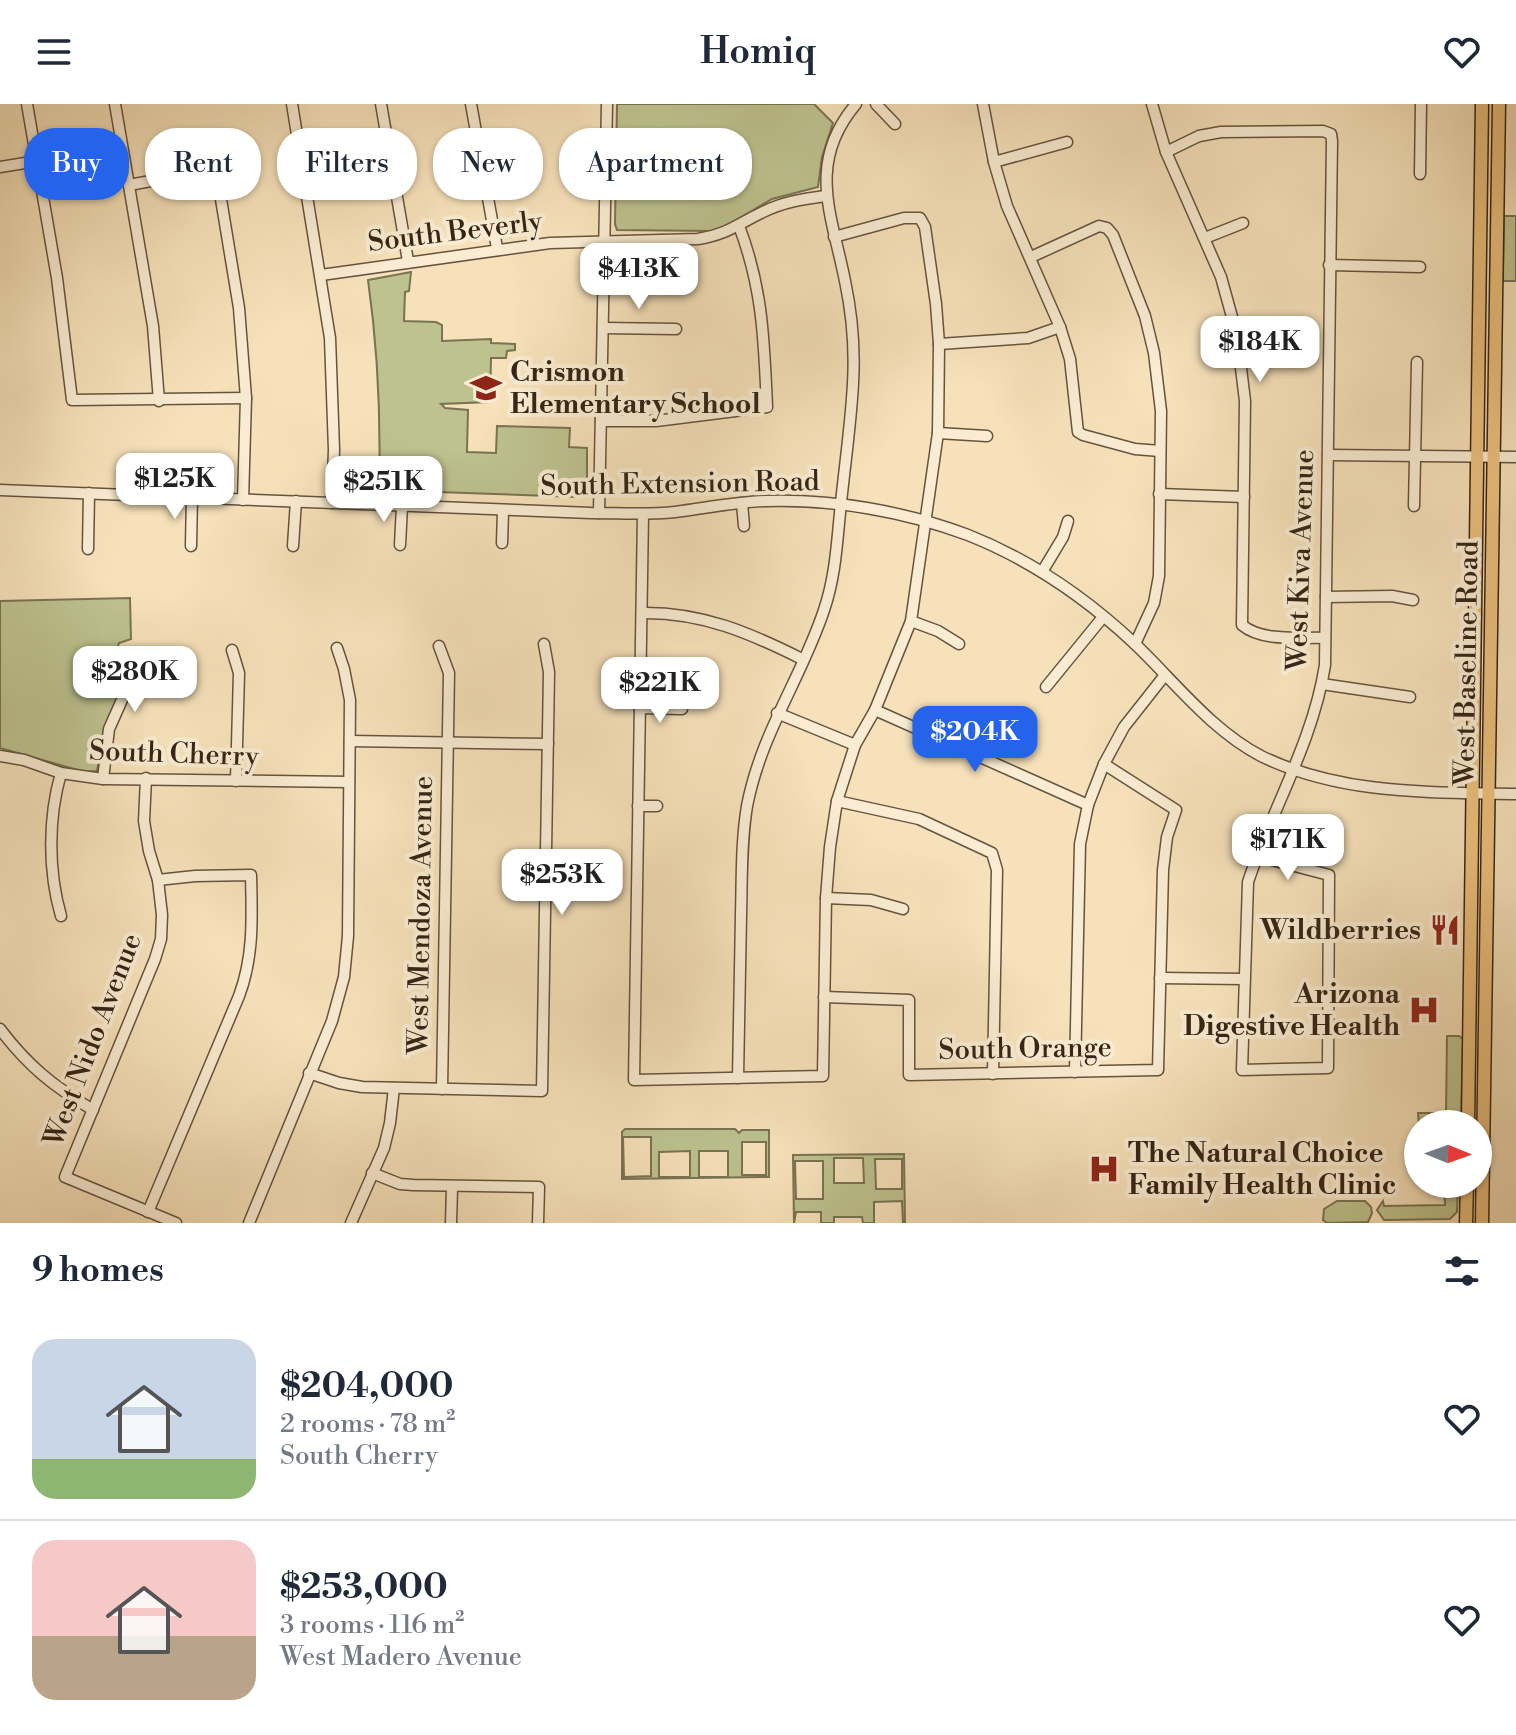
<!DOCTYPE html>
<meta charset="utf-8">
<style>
body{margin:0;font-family:"Libre Bodoni",serif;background:#f2f2f3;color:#1f2937;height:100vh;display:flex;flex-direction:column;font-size:30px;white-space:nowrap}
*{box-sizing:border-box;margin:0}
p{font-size:26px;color:#747a83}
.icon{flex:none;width:44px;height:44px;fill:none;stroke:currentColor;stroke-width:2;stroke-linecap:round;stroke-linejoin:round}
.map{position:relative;height:1119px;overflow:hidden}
.side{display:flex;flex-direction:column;background:#fff;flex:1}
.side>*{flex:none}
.top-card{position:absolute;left:24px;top:24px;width:800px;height:72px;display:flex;gap:16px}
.needle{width:52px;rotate:91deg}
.fabs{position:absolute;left:1404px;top:1006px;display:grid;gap:16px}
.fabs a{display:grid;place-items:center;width:88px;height:88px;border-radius:50%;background:#fff;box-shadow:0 2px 6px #0004;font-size:40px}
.price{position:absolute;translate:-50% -68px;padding:0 18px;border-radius:16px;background:#fff;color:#222;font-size:26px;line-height:52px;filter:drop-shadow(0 2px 4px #0008)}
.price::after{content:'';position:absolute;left:50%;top:48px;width:24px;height:18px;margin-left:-12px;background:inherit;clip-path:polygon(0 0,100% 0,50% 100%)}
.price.active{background:#2563eb;color:#fff}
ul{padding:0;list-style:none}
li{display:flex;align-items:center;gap:24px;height:200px;padding:0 32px}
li+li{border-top:2px solid #e0e1e3}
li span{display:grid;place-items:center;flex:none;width:224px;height:160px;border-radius:24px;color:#555}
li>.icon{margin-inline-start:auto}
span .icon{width:96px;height:96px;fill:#fffc;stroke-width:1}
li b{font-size:34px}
h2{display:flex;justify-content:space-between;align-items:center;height:96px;padding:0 32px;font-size:34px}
.tag{padding:0 28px;border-radius:32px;background:#fff;box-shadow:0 2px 6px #0004;font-size:28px;line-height:72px}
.tag.active{background:#2563eb;color:#fff}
header{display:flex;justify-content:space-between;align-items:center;height:104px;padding:0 32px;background:#fff;font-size:36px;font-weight:600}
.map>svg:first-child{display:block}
.green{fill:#bdc28f;stroke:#7a7352;stroke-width:2;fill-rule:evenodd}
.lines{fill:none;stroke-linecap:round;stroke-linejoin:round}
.minor-casing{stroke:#66533f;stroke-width:13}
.major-casing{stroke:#362416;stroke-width:15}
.minor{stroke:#f9ecd2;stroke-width:10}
.major{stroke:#ebc07d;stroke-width:12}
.labels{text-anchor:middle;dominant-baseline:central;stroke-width:8;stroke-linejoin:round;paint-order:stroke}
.street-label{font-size:28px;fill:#362416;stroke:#f9ecd2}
.poi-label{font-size:28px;font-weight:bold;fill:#362416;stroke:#f9ecd2;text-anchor:start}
</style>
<header><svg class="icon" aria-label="menu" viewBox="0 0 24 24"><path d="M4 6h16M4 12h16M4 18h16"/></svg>Homiq<svg class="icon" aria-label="heart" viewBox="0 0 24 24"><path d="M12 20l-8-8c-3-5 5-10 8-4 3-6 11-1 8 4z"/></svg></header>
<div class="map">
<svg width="1516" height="1119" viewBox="0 0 1516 1119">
<rect width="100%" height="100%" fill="#f6e1ba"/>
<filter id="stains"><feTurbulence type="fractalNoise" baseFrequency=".0025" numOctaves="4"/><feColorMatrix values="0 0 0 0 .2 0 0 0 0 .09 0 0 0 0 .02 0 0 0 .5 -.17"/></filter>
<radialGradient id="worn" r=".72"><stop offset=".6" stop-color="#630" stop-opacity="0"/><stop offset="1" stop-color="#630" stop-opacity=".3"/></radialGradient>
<!-- green -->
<g class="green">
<polygon points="617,0 814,0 833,19 822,53 818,83 772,95 728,121 712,127 617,126 615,120"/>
<polygon points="1504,112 1516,112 1516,177 1503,177"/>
<path d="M411,168L409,187L405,188L404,217L436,218L442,221V237L491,235V239L515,240V246L507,247L506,254H491L490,298L441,300L445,304L468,306L467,348L496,349L497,322L570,324L569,343L587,344V388L578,393L379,386C381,315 378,246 368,176Z"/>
<polygon points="130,494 131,535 119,539 116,548 124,561 126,578 105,624 97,667 85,668 0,644 0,497"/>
<polygon points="1447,932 1459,932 1463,935 1461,1016 1456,1020 1419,1020 1418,1009 1446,1009"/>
<path d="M625,1025H735L739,1029L742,1026H769V1073L622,1075V1028ZM651,1033V1072L624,1073L623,1033ZM742,1038H766V1071H742ZM690,1047V1073H659V1048ZM728,1047V1073H699V1047Z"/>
<path d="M904,1050L905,1119H903L902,1097L874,1098V1119H863L862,1113H834V1119H821V1108H796L794,1119L793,1051ZM834,1054H863L864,1079H834ZM875,1055H902V1085H876ZM795,1057H823V1095H796Z"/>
<polygon points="1444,1080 1458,1080 1457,1108 1450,1115 1384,1116 1377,1106 1383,1097 1384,1102 1445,1101"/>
<polygon points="1337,1097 1365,1097 1371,1103 1372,1109 1368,1118 1327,1119 1323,1116 1324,1105"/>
</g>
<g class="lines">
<defs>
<g id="minor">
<polyline points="27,0 57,174 72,296 246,294"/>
<polyline points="115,0 153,222 159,297"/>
<polyline points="292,0 330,234 334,346 332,399"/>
<polyline points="381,0 408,157"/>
<polyline points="471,0 497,144"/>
<polyline points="876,0 895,20"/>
<polyline points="983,0 994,58 1007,102 1060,223 1070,255 1078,328 1083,331 1135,345 1160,347"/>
<path d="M1152,0L1166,48L1221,173L1237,231L1245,297L1242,521C1262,538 1300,533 1325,534"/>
<polyline points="573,45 606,46"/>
<path d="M1166,48L1199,32L1221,28L1323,27L1331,30L1332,37L1325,561C1313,638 1272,705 1248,778L1242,966L1328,964L1329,771L1257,752"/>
<polyline points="994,58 1067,38"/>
<polyline points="0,63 37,57"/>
<polyline points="1420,70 1421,0"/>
<polyline points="129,81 216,65 239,204 246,294 243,396"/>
<polyline points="1205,134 1243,119"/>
<polyline points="1031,153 1099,122 1107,124 1113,131 1145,212 1154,249 1161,307 1159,472 1154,499 1135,540"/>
<polyline points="1329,161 1420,163"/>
<path d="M321,171L550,139L698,135C726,131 738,120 763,108C783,98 803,95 825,92"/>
<polyline points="603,224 676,225"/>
<polyline points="939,240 1028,234 1060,223"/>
<path d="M601,317H656L767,303C764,237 763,185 739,122"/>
<polyline points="938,329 987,332"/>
<polyline points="1328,351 1516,353"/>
<path d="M0,386L591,409C619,409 647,411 675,408C706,404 735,398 766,397C833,395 904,407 968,431C1031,456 1085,493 1134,539C1174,577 1211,626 1261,652C1341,691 1429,688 1516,690"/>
<polyline points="1159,390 1244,393"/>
<polyline points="742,399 744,422"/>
<polyline points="1414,402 1417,258"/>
<polyline points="599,409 607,0"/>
<polyline points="643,410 634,976 823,972 826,794 830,743 837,697 855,641 875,606 911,517 938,329 939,240 936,200 925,123 920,114 904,114 834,133"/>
<polyline points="502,439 503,407"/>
<polyline points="400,441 402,402"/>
<polyline points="191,442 192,393"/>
<polyline points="293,442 296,397"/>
<polyline points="88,445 89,389"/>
<polyline points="1042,468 1063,433 1068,417"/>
<polyline points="1326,493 1392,492 1413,496"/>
<path d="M642,509C702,508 750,529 802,555"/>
<polyline points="911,517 938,527 959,540"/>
<polyline points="439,542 449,569 442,985"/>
<polyline points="232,546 239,569 236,677"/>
<polyline points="1322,580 1410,593"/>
<polyline points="1046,583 1103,513"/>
<polyline points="640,604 682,605"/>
<polyline points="875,606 1088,701"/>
<polyline points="777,609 855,641"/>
<polyline points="350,637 548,640"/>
<polyline points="0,652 24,656 61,669 103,675 349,678"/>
<path d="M61,669C48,714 48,767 61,812"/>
<polyline points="146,674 144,717 149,747 158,776 162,811 161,835 155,855 65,1073 176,1119"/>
<polyline points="103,675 109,625 133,571 129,549"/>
<polyline points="837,697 919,715 992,749 997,766 993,970"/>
<polyline points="638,702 657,702"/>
<polyline points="826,794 871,796 903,805"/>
<polyline points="1160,874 1244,875"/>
<polyline points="824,893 909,896 909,971 1158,966 1163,766 1167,733 1176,706 1104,660"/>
<path d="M0,925C28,962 53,982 93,1006"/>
<polyline points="1075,968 1080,740 1088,701 1104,660 1124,623 1165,571"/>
<polyline points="309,969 339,979 362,983 542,987 549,568 544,540"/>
<path d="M738,974C739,919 740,865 741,811C742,775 741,738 747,702C761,629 802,573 824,506C836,471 837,436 841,399C845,359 851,319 853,279C855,245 852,210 845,177C832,111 806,59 856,0"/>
<polyline points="372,1069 400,1080 413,1081 539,1083 538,1119"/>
<path d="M148,1108L239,892C254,852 252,813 251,771L195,772L158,776"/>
<polyline points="249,1119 332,917 344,873 348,832 350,596 344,565 337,544"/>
<polyline points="351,1119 384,1044 390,1019 394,984"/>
<polyline points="451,1119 452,1084"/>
</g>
<g id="major">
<polyline points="1468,1020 1482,0"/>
<polyline points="1466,1119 1467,1080"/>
<polyline points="1482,1119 1499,0"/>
</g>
</defs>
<!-- minor casing -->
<use href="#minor" class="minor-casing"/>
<!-- major casing -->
<use href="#major" class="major-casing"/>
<!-- minor -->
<use href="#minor" class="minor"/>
<!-- major -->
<use href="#major" class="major"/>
</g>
<!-- icons -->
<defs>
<symbol id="school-bare" viewBox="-9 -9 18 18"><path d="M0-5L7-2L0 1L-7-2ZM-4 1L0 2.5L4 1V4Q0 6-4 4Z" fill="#8f2418" stroke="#f9ecd2" stroke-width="2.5" paint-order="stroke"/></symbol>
<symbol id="restaurant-bare" viewBox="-9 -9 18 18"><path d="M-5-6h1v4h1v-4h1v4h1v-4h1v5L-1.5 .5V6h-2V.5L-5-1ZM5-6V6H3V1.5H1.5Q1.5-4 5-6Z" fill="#8f2418" stroke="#f9ecd2" stroke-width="2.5" paint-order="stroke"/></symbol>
<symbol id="hospital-bare" viewBox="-9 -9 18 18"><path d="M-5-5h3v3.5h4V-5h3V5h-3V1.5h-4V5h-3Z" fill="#8f2418" stroke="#f9ecd2" stroke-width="2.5" paint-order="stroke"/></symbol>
</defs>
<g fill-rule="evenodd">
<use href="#school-bare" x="464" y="262" width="44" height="44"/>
<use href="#restaurant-bare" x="1423" y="804" width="44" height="44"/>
<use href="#hospital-bare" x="1402" y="884" width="44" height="44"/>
<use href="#hospital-bare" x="1082" y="1043" width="44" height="44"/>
</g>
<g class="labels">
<!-- street labels -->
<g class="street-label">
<text transform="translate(455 128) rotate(-7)">South Beverly</text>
<text transform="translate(680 380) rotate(-1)">South Extension Road</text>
<text transform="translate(1301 456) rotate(-88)">West Kiva Avenue</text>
<text transform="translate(1467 559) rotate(-89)">West Baseline Road</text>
<text transform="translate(174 650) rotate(2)">South Cherry</text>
<text transform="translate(421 811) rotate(-89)">West Mendoza Avenue</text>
<text transform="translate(93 936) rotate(-69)">West Nido Avenue</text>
<text transform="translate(1025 945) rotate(-1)">South Orange</text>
</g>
<!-- poi labels -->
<g class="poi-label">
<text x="510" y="268">Crismon<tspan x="510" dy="32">Elementary School</tspan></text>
<text x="1421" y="826" text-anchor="end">Wildberries</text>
<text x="1400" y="890" text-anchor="end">Arizona<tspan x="1400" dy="32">Digestive Health</tspan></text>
<text x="1128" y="1049">The Natural Choice<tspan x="1128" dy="32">Family Health Clinic</tspan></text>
</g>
</g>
<rect width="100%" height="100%" filter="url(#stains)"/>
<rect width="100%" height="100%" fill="url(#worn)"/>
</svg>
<div class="fabs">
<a><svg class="needle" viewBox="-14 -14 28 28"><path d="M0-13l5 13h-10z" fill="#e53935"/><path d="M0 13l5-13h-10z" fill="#747a83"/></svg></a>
</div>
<b class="price" style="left:639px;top:207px">$413K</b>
<b class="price" style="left:1260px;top:280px">$184K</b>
<b class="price" style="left:175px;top:417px">$125K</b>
<b class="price" style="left:384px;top:420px">$251K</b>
<b class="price" style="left:135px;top:610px">$280K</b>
<b class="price" style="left:660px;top:621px">$221K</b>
<b class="price active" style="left:975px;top:670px">$204K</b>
<b class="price" style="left:1288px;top:778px">$171K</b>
<b class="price" style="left:562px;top:813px">$253K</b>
<div class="top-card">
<a class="tag active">Buy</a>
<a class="tag">Rent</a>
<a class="tag">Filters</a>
<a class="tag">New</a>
<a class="tag">Apartment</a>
</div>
</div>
<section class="side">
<h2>9 homes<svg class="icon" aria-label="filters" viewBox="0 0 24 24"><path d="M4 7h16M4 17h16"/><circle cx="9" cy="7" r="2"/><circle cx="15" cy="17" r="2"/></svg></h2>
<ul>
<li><span style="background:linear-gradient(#c9d6e8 75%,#8fb573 0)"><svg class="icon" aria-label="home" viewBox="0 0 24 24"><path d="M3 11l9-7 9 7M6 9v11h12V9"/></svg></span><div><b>$204,000</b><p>2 rooms · 78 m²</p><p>South Cherry</p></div><svg class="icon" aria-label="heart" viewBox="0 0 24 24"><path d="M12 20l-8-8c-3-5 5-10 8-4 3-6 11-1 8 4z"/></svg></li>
<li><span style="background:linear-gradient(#f6c9c9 60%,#b9a48a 0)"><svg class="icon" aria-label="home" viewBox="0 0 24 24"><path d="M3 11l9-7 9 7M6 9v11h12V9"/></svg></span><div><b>$253,000</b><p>3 rooms · 116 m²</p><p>West Madero Avenue</p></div><svg class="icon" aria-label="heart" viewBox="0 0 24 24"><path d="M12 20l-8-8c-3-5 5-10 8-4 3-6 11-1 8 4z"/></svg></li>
</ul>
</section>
